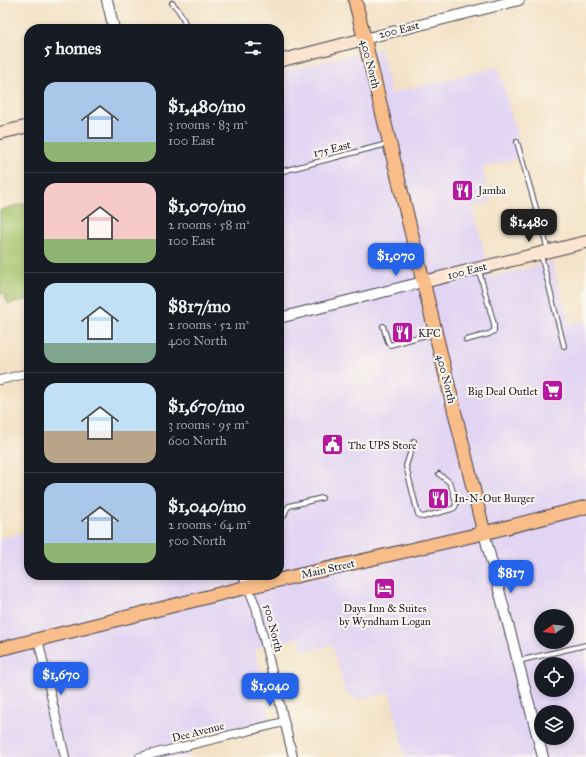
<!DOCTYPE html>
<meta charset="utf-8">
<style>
body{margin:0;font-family:"IM FELL Great Primer",serif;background:#242831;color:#f1f3f6;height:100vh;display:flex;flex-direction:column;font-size:15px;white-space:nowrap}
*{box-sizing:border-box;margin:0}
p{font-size:13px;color:#9ea1a6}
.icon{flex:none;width:22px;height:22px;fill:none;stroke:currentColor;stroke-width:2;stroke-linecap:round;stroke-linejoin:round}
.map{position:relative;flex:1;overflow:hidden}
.sheet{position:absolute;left:24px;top:24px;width:260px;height:556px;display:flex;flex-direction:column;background:#171b24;border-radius:16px;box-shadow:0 2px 6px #0003}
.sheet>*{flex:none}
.needle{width:26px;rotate:255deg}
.fabs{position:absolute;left:534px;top:609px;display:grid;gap:8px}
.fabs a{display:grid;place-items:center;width:40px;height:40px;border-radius:50%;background:#171b24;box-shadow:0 2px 6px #0003;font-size:20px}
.price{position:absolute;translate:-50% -34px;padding:0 9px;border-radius:8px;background:#2563eb;color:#fff;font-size:13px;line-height:26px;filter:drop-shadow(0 1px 2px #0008)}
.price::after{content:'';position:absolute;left:50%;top:24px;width:12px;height:9px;margin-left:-6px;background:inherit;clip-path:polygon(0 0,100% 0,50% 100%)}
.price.selected{background:#222;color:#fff}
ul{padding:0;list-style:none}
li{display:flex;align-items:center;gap:12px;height:100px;padding:0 20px}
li+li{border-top:1px solid #363941}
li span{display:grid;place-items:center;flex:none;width:112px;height:80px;border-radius:12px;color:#555}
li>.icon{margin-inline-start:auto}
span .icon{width:48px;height:48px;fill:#fffc;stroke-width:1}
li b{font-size:17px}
h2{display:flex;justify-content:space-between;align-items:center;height:48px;padding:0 20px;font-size:17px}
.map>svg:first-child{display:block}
.built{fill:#e2d4f3;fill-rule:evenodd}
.grass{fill:#a4c26a;stroke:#637252}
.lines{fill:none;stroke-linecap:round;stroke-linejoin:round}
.service-casing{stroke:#413f50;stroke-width:6}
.minor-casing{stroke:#413f50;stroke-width:10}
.tertiary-casing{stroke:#413f50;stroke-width:12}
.secondary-casing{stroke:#413f50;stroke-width:14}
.primary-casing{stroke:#413f50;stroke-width:15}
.service{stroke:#fff;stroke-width:4}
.minor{stroke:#fff;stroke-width:8}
.tertiary{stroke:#fff;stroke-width:10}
.secondary{stroke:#fce5d0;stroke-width:12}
.primary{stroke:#f8bd89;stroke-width:13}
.labels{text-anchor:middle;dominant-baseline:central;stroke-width:4;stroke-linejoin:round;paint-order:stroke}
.street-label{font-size:11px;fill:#22223b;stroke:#fbf7ec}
.poi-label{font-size:11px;fill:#22223b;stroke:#fbf7ec;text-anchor:start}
</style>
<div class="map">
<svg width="586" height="757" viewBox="0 0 586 757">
<rect width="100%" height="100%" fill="#fbf7ec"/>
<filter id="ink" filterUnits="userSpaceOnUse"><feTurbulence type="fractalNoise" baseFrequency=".025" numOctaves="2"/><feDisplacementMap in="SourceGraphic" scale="8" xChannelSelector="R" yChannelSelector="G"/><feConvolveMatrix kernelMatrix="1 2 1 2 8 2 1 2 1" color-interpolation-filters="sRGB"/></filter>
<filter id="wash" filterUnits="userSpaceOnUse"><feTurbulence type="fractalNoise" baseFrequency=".012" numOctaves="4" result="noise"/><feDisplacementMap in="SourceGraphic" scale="16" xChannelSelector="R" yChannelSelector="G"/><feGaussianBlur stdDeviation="0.9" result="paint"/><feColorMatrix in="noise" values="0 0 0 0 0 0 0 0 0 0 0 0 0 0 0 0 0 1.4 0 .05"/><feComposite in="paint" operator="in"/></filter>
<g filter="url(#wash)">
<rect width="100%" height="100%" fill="#f3e1c5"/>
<!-- built -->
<path class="built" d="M380,48L391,93L498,67L514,124L522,157L482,168L491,202L473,208L491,278L552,262L570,324L586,320V757H405L390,692L359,700L346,694L332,645L303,652L299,638L255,649L271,719L184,739L188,757H0V539L29,531V575H279V72ZM541,616H567V642H541ZM541,664H567V690H541ZM541,712H567V738H541Z"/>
<!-- grass -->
<polygon class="grass" points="29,202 29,299 8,304 4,293 0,294 0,210"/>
</g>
<g filter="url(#ink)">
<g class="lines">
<defs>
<g id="service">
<path d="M172,3C180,10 184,19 187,29"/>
<polyline points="517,142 548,250"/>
<polyline points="279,172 387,144"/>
<polyline points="541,255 564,346"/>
<polyline points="383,326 388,342 390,345 433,333"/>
<polyline points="466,340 489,334 494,331 494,324 479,271"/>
<path d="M414,441L406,466L418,514L420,516L423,517L452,509C454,508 456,508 456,504C456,501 451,484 449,482C446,479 442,477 439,474"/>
<polyline points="284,516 286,510 289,506 322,498"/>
<polyline points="518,661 586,645"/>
</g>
<g id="minor">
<polyline points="0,380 29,373"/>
<polyline points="248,587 256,607 293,757"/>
<polyline points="38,639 65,757"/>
<polyline points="140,757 284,722"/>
</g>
<g id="tertiary">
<polyline points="107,0 114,29"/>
<polyline points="364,39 519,0"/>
<polyline points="279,318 423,282"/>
<polyline points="484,533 543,757"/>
<polyline points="244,575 248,587"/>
</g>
<g id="secondary">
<polyline points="279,61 364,39"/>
<polyline points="0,133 29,126"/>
<polyline points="423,282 586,242"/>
</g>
<g id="primary">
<polyline points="355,0 484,533"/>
<polyline points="0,649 235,590 484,533 586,507"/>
</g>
</defs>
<!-- service casing -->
<use href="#service" class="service-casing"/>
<!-- minor casing -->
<use href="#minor" class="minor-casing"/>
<!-- tertiary casing -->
<use href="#tertiary" class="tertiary-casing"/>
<!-- secondary casing -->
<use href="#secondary" class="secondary-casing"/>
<!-- primary casing -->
<use href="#primary" class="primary-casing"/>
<!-- service -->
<use href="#service" class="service"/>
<!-- minor -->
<use href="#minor" class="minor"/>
<!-- tertiary -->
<use href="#tertiary" class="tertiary"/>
<!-- secondary -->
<use href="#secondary" class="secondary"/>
<!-- primary -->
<use href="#primary" class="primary"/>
</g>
</g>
<!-- icons -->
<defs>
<symbol id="restaurant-square" viewBox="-11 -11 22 22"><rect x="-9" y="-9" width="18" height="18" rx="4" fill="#b5179e" stroke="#fbf7ec"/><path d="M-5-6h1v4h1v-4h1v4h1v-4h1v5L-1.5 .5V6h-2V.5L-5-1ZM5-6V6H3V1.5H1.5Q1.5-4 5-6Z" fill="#fff"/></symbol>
<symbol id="supermarket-square" viewBox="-11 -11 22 22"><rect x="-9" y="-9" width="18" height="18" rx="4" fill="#b5179e" stroke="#fbf7ec"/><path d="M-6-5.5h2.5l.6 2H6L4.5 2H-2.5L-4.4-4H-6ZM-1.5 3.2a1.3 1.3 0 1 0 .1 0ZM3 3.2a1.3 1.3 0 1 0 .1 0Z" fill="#fff"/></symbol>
<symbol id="civic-square" viewBox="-11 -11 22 22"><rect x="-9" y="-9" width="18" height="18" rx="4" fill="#b5179e" stroke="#fbf7ec"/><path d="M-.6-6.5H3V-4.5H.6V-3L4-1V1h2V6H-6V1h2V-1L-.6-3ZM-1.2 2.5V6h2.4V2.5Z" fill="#fff"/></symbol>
<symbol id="hotel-square" viewBox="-11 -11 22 22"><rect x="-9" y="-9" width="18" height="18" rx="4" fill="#b5179e" stroke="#fbf7ec"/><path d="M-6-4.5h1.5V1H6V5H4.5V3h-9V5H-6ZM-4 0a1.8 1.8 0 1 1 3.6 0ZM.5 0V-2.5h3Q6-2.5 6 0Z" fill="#fff"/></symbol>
</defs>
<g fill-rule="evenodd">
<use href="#restaurant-square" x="450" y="178" width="25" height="25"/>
<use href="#restaurant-square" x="390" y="320" width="25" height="25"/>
<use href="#supermarket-square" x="540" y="378" width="25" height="25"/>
<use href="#civic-square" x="320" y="432" width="25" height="25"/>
<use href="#restaurant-square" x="426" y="486" width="25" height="25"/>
<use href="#hotel-square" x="372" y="576" width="25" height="25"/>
</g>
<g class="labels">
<!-- street labels -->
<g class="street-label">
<text transform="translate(399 30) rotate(-14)">200 East</text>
<text transform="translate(370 64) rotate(76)">400 North</text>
<text transform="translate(332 149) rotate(-14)">175 East</text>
<text transform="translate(467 271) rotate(-14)">100 East</text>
<text transform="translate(446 379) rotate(76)">400 North</text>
<text transform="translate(328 569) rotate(-13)">Main Street</text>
<text transform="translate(273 628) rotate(76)">500 North</text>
<text transform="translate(198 732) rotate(-14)">Dee Avenue</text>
</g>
<!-- poi labels -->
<g class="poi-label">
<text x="478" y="190">Jamba</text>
<text x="418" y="333">KFC</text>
<text x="538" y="391" text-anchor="end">Big Deal Outlet</text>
<text x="348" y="445">The UPS Store</text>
<text x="454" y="498">In-N-Out Burger</text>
<text x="385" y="608" text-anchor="middle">Days Inn &amp; Suites<tspan x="385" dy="13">by Wyndham Logan</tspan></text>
</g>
</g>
</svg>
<div class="fabs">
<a><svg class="needle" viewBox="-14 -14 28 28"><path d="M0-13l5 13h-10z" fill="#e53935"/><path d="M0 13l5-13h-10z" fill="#9ea1a6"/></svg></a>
<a><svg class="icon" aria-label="locate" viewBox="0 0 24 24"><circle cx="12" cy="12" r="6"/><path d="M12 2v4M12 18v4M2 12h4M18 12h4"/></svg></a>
<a><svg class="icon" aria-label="layers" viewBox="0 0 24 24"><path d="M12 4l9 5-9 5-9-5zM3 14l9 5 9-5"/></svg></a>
</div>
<b class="price selected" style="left:529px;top:243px">$1,480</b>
<b class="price" style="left:396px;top:277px">$1,070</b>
<b class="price" style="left:511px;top:594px">$817</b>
<b class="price" style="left:61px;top:696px">$1,670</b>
<b class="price" style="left:270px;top:707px">$1,040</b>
<section class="sheet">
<h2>5 homes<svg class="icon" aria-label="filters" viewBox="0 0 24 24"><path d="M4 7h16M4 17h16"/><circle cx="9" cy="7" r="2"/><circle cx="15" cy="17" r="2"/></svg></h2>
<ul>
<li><span style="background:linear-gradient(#a9c7e8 75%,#8fb573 0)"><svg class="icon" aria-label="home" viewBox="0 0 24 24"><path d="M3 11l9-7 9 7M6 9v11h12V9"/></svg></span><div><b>$1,480/mo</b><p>3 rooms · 83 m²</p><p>100 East</p></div></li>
<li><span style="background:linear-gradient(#f6c9c9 70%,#8fb573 0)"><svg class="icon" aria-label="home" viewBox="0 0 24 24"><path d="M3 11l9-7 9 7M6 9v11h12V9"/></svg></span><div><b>$1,070/mo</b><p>2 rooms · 58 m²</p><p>100 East</p></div></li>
<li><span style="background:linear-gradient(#bfe0f5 75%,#7fa58c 0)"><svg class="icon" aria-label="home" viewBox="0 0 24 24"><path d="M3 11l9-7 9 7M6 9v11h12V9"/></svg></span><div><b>$817/mo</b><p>2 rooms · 52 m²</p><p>400 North</p></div></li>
<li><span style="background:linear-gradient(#bfe0f5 60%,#b9a48a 0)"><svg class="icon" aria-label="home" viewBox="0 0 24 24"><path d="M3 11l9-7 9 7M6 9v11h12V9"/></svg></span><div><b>$1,670/mo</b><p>3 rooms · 95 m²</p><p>600 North</p></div></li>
<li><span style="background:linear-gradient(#a9c7e8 75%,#8fb573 0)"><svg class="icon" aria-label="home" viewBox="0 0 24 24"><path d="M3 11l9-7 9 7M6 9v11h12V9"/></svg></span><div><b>$1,040/mo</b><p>2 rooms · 64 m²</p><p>500 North</p></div></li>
</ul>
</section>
</div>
